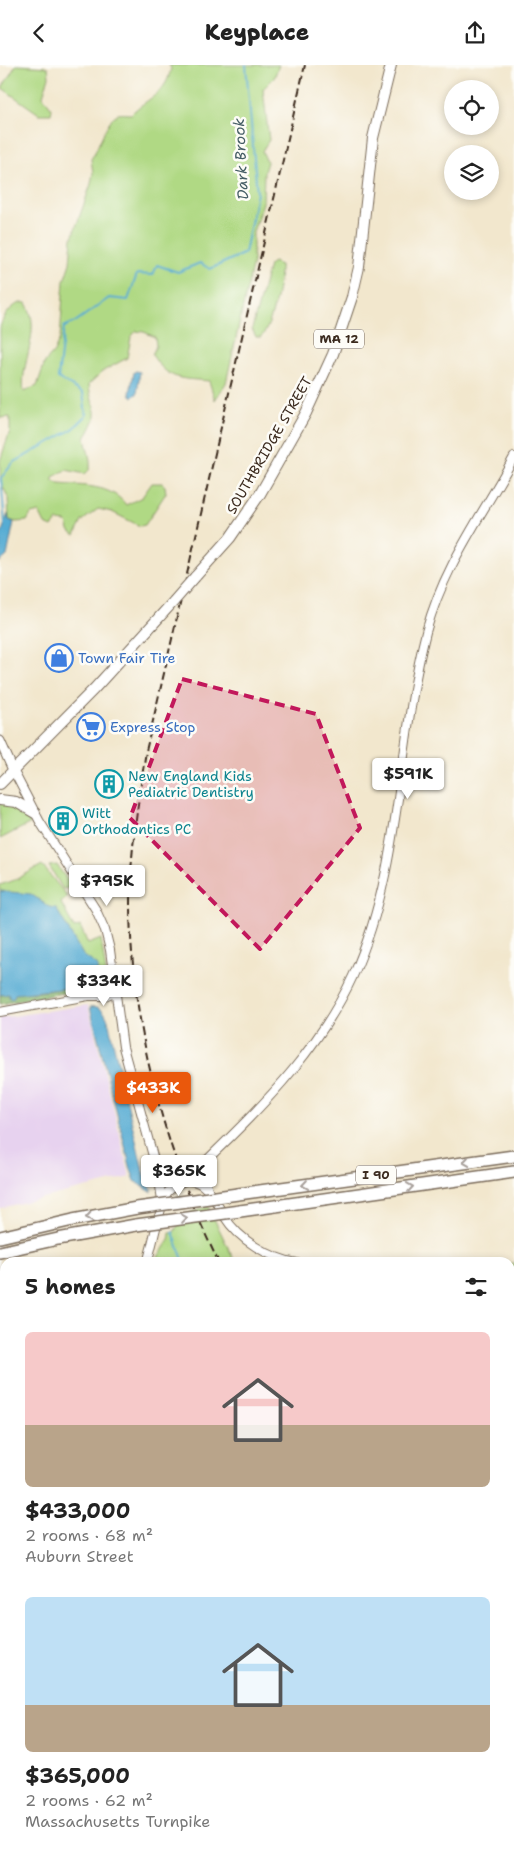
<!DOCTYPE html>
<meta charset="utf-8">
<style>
body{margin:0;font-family:"Shantell Sans",sans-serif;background:#f6f6f6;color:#222;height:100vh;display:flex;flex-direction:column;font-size:19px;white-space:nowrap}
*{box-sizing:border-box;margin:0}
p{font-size:16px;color:#767676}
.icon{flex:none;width:28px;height:28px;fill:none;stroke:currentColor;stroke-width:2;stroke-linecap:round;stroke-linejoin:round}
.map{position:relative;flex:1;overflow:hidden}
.sheet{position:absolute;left:0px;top:1192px;width:515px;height:601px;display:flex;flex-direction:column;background:#fff;border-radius:15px 15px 0 0;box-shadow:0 2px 8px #0003}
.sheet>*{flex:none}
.buttons{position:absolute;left:444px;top:15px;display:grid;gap:10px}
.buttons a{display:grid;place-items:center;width:55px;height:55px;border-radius:50%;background:#fff;box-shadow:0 2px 8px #0003;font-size:25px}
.price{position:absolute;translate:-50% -42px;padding:0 11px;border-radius:5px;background:#fff;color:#222;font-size:16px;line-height:32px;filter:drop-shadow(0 1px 2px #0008)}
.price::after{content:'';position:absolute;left:50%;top:30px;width:15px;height:11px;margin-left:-8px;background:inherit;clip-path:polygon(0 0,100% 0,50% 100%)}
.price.on{background:#ea580c;color:#fff}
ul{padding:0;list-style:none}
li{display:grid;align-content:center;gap:10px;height:265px;padding:0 25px}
li span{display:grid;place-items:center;height:155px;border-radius:8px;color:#555}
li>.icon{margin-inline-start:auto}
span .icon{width:90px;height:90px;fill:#fffc;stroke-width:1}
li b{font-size:21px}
h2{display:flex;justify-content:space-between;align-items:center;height:60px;padding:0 25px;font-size:21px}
header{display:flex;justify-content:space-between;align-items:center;height:65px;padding:0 25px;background:#fff;font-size:22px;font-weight:800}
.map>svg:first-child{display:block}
.built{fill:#e7d2ef}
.industrial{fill:#c8bfd8}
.green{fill:#b0d984;stroke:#768251}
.forest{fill:#8cb972;stroke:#647248}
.water{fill:#56acd3;stroke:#486b78}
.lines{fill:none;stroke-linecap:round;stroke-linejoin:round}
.stream{stroke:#56acd3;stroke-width:2}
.tertiary-casing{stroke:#7b6c5b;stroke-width:10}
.secondary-casing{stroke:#7b6c5b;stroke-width:11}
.primary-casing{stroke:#7b6c5b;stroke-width:12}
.motorway-casing{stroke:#7b6c5b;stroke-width:14}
.tertiary{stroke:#fff;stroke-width:8}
.secondary{stroke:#fff;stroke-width:9}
.primary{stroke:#fff;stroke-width:10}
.motorway{stroke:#fff;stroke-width:11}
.rail{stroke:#3b2a1e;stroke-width:2;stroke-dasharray:8 4;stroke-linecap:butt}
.primary-bridge-casing{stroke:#7b6c5b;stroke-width:12;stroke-linecap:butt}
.motorway-bridge-casing{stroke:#7b6c5b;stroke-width:14;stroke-linecap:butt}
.primary-bridge{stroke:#fff;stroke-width:10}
.motorway-bridge{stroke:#fff;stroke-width:11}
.oneway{stroke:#a79f9a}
.marked{fill:#c2185b;fill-opacity:0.2;stroke:#c2185b;stroke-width:4;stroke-dasharray:10 6;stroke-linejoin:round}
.labels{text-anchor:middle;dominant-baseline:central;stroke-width:5;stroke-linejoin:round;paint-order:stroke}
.shield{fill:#fdfcf7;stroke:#75695f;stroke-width:1}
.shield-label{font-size:12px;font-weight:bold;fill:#3b2a1e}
.street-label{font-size:14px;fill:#3b2a1e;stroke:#fdfcf7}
.shop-label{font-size:14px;fill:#366cbe;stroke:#fdfcf7;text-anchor:start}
.culture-label{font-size:14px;fill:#0d838f;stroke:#fdfcf7;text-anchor:start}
.water-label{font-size:15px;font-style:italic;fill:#465e66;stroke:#fdfcf7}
</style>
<header><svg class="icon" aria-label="back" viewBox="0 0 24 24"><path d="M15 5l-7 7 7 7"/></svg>Keyplace<svg class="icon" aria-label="share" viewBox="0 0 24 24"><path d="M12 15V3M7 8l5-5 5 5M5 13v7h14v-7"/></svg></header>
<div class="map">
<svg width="514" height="1793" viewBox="0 0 514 1793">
<rect width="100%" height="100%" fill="#fdfcf7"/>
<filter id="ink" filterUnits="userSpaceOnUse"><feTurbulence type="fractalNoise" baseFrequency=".02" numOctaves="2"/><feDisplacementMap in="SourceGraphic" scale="10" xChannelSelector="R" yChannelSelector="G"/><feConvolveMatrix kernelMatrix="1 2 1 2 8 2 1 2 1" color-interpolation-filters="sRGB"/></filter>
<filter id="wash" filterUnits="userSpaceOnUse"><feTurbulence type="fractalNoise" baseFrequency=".0096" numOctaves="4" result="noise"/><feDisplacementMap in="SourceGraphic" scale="20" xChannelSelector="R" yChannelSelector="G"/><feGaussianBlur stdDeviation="1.12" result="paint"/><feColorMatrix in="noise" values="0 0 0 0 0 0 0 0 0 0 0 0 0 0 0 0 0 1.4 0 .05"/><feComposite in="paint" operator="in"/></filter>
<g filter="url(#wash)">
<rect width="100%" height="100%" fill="#f2e7cd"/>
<!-- built -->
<polygon class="built" points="88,940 130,1112 0,1143 0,953"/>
<!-- industrial -->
<polygon class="industrial" points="510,1269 514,1271 514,1495 510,1494"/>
<!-- green -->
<g class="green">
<polygon points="16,0 48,2 49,12 43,31 52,44 51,49 39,49 2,23"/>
<path d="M169,0H279L274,13L263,24L269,75L262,86L267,97L264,107L263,138L253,167V197L226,318L215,335L209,316C181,313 170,317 152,290L156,281L155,272L144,267L136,266L131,272L127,293L103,306L89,319C91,347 104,343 85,373C87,385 91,392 90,404L85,409L66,405L53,412V416L59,419C82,421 111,419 126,440L142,432L152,418H162L165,421L166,428L145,460L140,461L112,447L98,444L82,456L75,471L69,466L67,457L57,456L52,462L45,459L39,447L31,449L27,456L16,457L9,455L8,432L0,416V396L10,366V352L0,353C0,327 0,288 0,263C2,252 15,235 26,238C43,265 19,299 24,327L37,321L45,297L54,287L60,273L64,216L70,198L72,173L91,119L93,108L91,94C98,85 107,52 118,49C122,48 127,49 131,49C148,32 166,30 171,3Z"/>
<path d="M273,197L280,200C281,214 272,262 261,272H256L252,264L269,200Z"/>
<polygon points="0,738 22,744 31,758 0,774"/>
<polygon points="42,800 67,831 61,838 74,863 80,861 88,879 101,874 106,908 105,918 96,922 0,939 0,820 17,814"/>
<polygon points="57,800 72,822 63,824 49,801"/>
<polygon points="208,1141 235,1197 154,1198 169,1175 170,1168 174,1167 183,1151"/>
<polygon points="514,1197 514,1246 510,1247 510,1199"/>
</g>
<!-- forest -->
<polygon class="forest" points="90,920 96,922 0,939 0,930 26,927 33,928"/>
<!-- water -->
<g class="water">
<polygon points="136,306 140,307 137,329 132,332 130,328 134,307"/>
<polygon points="8,449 9,455 14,457 7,491 0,497 0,472"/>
<polygon points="0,826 31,829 49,842 56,843 83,890 98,901 95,920 15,929 13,934 9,933 9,929 0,930"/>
<path d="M90,942C101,940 104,946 108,955L144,1110L152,1124L151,1127L135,1116L131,1105Z"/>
</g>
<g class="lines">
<!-- stream -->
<g class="stream">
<polyline points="5,460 1,413 13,398 73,364 86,351 83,328 58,313 64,262 75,257 109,233 128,235 137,209 153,210 157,200 178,207 200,198 210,204 245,188 257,128 246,0"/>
<polyline points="173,1167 184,1198"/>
<polyline points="510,1573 514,1577"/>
</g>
</g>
</g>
<g filter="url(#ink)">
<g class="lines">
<defs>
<g id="tertiary">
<polyline points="13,705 40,757 96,845 105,865 110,885 123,982 159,1113 162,1137"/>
<path d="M88,931C97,925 104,922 114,927"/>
<polyline points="0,947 88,931 105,931 114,927"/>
<path d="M158,1102C176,1123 187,1109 202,1120C212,1127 218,1141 224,1151C239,1175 269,1193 297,1198"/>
<polyline points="208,1124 204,1112 208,1095"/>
<path d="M147,1198C152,1183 161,1136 167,1128C172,1121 180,1119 186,1114C196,1106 206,1096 216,1086C270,1034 321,980 353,911C402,804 397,680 426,567C444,500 482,451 514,392"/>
<polyline points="510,1260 514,1262"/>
<polyline points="0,1635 5,1628"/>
</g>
<polyline id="secondary" points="0,676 13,705"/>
<g id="primary">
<polyline points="195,512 230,473 260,429 306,348 333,289 352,232 359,202 373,73 391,0"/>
<polyline points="0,719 94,624 174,536"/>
<polyline points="0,735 16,737 35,748"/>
</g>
<g id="motorway">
<polyline points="238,1129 514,1091"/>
<polyline points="240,1146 514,1107"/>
<polyline points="0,1172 73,1155 137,1143"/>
<polyline points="0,1187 58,1174 136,1160"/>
</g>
</defs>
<!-- tertiary casing -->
<use href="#tertiary" class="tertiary-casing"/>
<!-- secondary casing -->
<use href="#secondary" class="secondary-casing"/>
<!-- primary casing -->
<use href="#primary" class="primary-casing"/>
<!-- motorway casing -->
<use href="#motorway" class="motorway-casing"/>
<!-- tertiary -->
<use href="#tertiary" class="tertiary"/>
<!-- secondary -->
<use href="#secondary" class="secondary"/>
<!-- primary -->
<use href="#primary" class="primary"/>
<!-- motorway -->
<use href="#motorway" class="motorway"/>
<!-- rail -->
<g class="rail">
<path d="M219,1198C165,1088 131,963 130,840C130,789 138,737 146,686L305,0"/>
<polyline points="510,1619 514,1628"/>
</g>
<defs>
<polyline id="primary-bridge" points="174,536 195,512"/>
<g id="motorway-bridge">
<polyline points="137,1143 238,1129"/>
<polyline points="136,1160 240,1146"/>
</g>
</defs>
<!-- primary-bridge casing -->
<use href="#primary-bridge" class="primary-bridge-casing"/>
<!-- motorway-bridge casing -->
<use href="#motorway-bridge" class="motorway-bridge-casing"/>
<!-- primary-bridge -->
<use href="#primary-bridge" class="primary-bridge"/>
<!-- motorway-bridge -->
<use href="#motorway-bridge" class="motorway-bridge"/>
</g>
<!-- one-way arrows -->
<defs><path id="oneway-chevron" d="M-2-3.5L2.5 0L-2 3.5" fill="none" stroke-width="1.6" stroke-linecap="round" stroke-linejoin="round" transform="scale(1.25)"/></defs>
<g class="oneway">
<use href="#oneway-chevron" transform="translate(466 1097) rotate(172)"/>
<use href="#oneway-chevron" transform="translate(305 1120) rotate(172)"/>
<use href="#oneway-chevron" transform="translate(410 1122) rotate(-8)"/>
<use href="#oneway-chevron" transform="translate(89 1152) rotate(170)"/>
<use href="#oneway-chevron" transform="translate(184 1153) rotate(-8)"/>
</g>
</g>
<!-- marked area -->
<path class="marked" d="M182,614L316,649L360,763L260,884L130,753Z"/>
<!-- icons -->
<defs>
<symbol id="shop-ring" viewBox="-11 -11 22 22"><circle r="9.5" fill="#fdfcf7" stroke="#3f7fe0" stroke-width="1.5"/><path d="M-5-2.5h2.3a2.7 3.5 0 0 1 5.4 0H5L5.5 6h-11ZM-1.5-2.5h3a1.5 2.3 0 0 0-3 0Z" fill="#3f7fe0"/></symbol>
<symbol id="supermarket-ring" viewBox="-11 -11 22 22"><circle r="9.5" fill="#fdfcf7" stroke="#3f7fe0" stroke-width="1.5"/><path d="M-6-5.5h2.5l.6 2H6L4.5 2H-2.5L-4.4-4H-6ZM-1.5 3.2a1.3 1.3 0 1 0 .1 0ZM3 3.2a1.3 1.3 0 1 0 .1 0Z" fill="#3f7fe0"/></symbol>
<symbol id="building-ring" viewBox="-11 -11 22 22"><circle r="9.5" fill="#fdfcf7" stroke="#0f9aa8" stroke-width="1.5"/><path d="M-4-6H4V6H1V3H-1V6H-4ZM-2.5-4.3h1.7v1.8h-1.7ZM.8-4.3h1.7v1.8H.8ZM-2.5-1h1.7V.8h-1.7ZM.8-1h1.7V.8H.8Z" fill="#0f9aa8"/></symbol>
</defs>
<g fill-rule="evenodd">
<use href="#shop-ring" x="43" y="577" width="32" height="32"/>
<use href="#supermarket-ring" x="75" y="646" width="32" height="32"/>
<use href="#building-ring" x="93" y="703" width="32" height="32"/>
<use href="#building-ring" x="47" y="740" width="32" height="32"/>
</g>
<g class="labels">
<!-- shield labels -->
<g class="shield">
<rect x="314" y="264.5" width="50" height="19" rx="4"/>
<rect x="356" y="1100.5" width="40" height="19" rx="4"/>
</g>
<g class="shield-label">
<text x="339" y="274">MA 12</text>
<text x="376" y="1110">I 90</text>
</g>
<!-- street labels -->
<g class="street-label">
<text transform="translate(269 380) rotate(-60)">SOUTHBRIDGE STREET</text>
</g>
<!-- shop labels -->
<g class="shop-label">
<text x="78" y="593">Town Fair Tire</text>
<text x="110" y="662">Express Stop</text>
</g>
<!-- culture labels -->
<g class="culture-label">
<text x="128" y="711">New England Kids<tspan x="128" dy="16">Pediatric Dentistry</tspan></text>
<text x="82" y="748">Witt<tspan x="82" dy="16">Orthodontics PC</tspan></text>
</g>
<!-- water labels -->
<g class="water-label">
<text transform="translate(241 94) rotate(-93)">Dark Brook</text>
</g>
</g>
</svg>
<div class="buttons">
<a><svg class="icon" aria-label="locate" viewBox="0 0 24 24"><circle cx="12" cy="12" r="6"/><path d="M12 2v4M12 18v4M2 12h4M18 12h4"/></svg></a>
<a><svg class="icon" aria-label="layers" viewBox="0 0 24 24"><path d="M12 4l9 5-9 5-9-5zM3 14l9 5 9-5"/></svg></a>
</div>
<b class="price" style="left:408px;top:735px">$591K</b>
<b class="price" style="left:107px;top:842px">$795K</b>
<b class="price" style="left:104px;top:942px">$334K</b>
<b class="price on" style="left:153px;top:1049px">$433K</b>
<b class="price" style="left:179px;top:1132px">$365K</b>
<section class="sheet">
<h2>5 homes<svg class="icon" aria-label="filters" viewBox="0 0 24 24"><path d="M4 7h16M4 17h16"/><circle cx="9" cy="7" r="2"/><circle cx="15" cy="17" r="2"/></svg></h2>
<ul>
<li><span style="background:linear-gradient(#f6c9c9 60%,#b9a48a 0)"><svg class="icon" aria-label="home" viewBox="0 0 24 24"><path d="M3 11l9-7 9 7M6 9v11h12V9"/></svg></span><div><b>$433,000</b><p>2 rooms · 68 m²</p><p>Auburn Street</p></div></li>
<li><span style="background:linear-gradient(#bfe0f5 70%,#b9a48a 0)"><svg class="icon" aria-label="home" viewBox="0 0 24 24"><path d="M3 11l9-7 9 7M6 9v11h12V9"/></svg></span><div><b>$365,000</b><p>2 rooms · 62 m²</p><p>Massachusetts Turnpike</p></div></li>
</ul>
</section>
</div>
